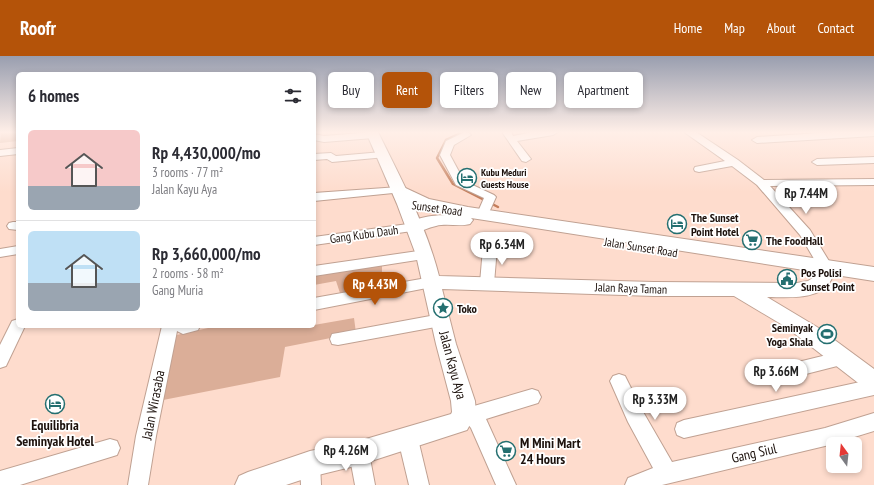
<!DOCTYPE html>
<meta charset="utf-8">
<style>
body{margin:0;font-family:"PT Sans Narrow",sans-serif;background:#f2f2f3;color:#2b2b33;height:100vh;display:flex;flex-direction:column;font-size:15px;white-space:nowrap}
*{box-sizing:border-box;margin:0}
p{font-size:13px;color:#7c7c81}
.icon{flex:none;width:22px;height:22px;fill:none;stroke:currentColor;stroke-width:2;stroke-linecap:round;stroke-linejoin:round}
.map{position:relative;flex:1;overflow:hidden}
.drawer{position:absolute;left:16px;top:16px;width:300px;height:256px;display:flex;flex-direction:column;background:#fff;border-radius:6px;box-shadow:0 2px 6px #0003}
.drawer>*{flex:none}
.top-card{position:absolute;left:328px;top:16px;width:380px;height:36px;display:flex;gap:8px}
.needle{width:26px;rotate:345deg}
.tools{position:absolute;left:826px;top:381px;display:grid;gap:8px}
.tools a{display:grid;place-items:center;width:36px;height:36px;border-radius:6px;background:#fff;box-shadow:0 2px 6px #0003;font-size:20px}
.price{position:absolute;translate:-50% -34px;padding:0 9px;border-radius:14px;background:#fff;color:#222;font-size:13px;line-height:26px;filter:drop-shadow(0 1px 2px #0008)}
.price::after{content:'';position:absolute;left:50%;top:24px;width:12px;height:9px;margin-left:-6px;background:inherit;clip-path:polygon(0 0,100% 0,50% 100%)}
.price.selected{background:#b45309;color:#fff}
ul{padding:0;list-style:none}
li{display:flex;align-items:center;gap:12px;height:100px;padding:0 12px}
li+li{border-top:1px solid #e1e1e2}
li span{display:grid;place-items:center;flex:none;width:112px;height:80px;border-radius:6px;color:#555}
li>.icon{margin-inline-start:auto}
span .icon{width:48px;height:48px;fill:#fffc;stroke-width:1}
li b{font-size:17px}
h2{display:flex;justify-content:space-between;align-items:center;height:48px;padding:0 12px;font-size:17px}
.tag{padding:0 14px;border-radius:6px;background:#fff;box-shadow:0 2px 6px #0003;font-size:14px;line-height:36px}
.tag.selected{background:#b45309;color:#fff}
header{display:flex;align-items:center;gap:24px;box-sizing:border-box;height:56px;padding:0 20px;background:#b45309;color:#fff}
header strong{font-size:19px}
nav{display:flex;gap:22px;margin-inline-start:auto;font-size:14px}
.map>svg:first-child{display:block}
.green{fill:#dbae98}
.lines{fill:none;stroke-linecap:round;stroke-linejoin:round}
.stream{stroke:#c47d5a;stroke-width:2.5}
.minor-casing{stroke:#c0a192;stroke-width:2}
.major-casing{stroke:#c0a192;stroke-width:2}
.highway-casing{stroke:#c0a192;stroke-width:2}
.minor{fill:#fff;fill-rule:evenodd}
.major{fill:#fff;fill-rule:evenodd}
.highway{fill:#fff;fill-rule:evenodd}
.labels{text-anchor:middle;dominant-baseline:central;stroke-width:3.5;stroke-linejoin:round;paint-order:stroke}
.far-poi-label{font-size:10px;font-weight:bold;fill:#1c110c;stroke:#fff;text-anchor:start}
.street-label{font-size:12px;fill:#1c110c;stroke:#fff}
.poi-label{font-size:12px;font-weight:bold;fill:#1c110c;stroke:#fff;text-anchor:start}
.near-street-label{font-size:14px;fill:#1c110c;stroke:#fff}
.near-poi-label{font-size:14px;font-weight:bold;fill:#1c110c;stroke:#fff}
</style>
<header>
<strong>Roofr</strong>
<nav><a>Home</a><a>Map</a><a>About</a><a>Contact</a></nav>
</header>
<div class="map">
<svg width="874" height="429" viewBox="0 0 874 429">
<rect width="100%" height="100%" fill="#fedccd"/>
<!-- green -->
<g class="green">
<polygon points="1,76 18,76 18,85 0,87"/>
<polygon points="382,204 382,235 342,243 336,225 314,229 314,214"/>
<polygon points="354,262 356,277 285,291 280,321 158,345 172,280 217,270 314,270 314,269"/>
</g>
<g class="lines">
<!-- stream -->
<polyline class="stream" points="459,76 459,78 446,84 437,102 453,128 498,151"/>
<defs>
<g id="minor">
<polygon points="374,76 378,79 373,82 324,86 314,84 314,78 324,80"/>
<polygon points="465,76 469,77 471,79 454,89 450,99 464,125 494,139 496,141 487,161 479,161 477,158 484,142 456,129 440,99 446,85"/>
<polygon points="502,76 511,76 513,80 533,76 558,76 553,79 517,85 531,103 526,106 522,105"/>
<polygon points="684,76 696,76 738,104 764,124 874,123 874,129 770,130 810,174 832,210 830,213 825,215 820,213 800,179 757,129 732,110 699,116 695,115 694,113 695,111 725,105"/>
<polygon points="835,76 874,76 874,80 757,87 752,84 757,81"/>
<polygon points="18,92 18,98 0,100 0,94"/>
<polygon points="382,96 386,97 387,99 386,101 332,106 327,103 314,104 314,98 331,97 336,100"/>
<polygon points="874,101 874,107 817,109 812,106 817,103"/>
<polygon points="399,131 403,132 405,134 403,136 314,145 314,137"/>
<polygon points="13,166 18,166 18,174 9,173 7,170 9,167"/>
<polygon points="415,167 419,168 421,171 419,174 314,189 314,181"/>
<polygon points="490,188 495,189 497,192 494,227 492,231 487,232 482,231 480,227 483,192 485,189"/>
<polygon points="18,190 18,198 0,201 0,193"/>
<polygon points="425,194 430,196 432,199 430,202 314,220 314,210"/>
<polygon points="432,221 437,222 439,226 437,230 314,254 314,242"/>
<polygon points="441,258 446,260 449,264 446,268 441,270 338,289 332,288 330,283 332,278 338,277"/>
<polygon points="18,263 18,270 25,270 6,310 0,312 0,289 12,265"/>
<polygon points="162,270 200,270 198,274 183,278 177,275 156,380 148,429 128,429 136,380"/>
<polygon points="843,295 849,297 851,302 849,307 798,320 792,318 789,313 792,308 798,306"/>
<polygon points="619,318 625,320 642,354 672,406 825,372 874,357 874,375 825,390 662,429 625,429 628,422 653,412 628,366 610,325 613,320"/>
<polygon points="874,323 874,339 684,382 677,379 675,373 677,367 684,364"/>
<path d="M532,333L538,335L541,341L538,347L486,363L516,429H496L471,372C466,365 459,363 456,355L459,349L465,347L474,350Z"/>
<polygon points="408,374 415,377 418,383 429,429 409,429 398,383 401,377"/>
<polygon points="110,383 117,385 120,392 117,399 20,429 0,429 0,415"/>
<polygon points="359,387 366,390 369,397 375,429 355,429 349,397 352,390"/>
<polygon points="310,398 317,401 320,408 321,429 301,429 300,408 303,401"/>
</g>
<path id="major" d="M366,76H378C401,123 426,169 439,220L654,226L797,227L808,225L814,221L816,210L819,206L825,204L831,206C835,211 834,218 831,224C820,245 788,241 767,241L817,271L874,313V336L866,333L786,271L734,240H654L442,233L456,288L475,345L476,358L467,374L359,409L310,421L286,429H235L239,420L248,416L310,395L359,385L451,358L452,356L451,345L436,288L416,199L397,148Z"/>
<path id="highway" d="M399,129L429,143L468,151L874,211V225L471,162L473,164L470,168C459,171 447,167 436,170C426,172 419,178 409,175L406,171C414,159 441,159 454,159C436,155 402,150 391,134L393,131Z"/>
</defs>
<!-- minor casing -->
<use href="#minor" class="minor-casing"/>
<!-- major casing -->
<use href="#major" class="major-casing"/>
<!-- highway casing -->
<use href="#highway" class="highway-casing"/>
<!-- minor -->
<use href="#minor" class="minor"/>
<!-- major -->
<use href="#major" class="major"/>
<!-- highway -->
<use href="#highway" class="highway"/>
</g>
<!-- sky -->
<linearGradient id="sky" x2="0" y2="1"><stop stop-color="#999eaf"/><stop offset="0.56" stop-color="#ffefe8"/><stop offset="1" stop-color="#ffefe8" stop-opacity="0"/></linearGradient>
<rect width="874" height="136" fill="url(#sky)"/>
<!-- icons -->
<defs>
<symbol id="hotel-ring" viewBox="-11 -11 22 22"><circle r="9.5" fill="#fff" stroke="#246f70" stroke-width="1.5"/><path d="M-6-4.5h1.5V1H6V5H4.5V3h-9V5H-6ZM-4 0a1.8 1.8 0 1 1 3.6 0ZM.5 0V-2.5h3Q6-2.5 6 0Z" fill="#246f70"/></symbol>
<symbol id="supermarket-ring" viewBox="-11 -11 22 22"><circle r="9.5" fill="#fff" stroke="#246f70" stroke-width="1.5"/><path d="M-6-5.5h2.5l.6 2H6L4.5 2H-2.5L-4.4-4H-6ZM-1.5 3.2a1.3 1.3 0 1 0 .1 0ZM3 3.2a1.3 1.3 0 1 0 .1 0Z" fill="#246f70"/></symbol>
<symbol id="civic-ring" viewBox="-11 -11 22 22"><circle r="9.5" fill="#fff" stroke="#246f70" stroke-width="1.5"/><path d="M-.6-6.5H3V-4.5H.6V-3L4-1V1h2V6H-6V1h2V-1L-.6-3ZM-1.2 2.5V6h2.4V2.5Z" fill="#246f70"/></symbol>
<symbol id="sight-ring" viewBox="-11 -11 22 22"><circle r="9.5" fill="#fff" stroke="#246f70" stroke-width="1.5"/><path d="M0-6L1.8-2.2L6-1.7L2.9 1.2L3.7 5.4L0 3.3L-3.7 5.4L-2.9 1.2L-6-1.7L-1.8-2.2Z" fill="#246f70"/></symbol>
<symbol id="stadium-ring" viewBox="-11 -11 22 22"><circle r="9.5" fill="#fff" stroke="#246f70" stroke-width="1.5"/><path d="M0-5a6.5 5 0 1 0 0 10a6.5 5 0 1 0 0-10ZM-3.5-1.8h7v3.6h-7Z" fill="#246f70"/></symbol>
</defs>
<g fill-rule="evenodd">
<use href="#hotel-ring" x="456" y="111" width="22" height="22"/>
<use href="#hotel-ring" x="666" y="157" width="22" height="22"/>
<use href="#supermarket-ring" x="741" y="173" width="22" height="22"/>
<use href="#civic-ring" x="776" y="212" width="22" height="22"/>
<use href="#sight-ring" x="432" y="241" width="22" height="22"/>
<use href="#stadium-ring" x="816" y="267" width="22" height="22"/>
<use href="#hotel-ring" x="44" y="337" width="22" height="22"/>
<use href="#supermarket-ring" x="495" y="384" width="22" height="22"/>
</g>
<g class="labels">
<!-- far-poi labels -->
<g class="far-poi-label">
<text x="481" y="116">Kubu Meduri<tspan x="481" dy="12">Guests House</tspan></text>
</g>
<!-- street labels -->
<g class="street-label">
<text transform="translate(437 152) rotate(8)">Sunset Road</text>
<text transform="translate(364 178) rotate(-8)">Gang Kubu Dauh</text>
<text transform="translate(641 191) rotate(9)">Jalan Sunset Road</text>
<text transform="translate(631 232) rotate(2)">Jalan Raya Taman</text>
</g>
<!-- poi labels -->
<g class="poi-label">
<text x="691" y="161">The Sunset<tspan x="691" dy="14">Point Hotel</tspan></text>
<text x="766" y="184">The FoodHall</text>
<text x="801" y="216">Pos Polisi<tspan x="801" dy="14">Sunset Point</tspan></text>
<text x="457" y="252">Toko</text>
<text x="813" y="271" text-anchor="end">Seminyak<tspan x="813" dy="14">Yoga Shala</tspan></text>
</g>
<!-- near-street labels -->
<g class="near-street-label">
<text transform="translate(453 309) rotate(75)">Jalan Kayu Aya</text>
<text transform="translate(153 349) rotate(-79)">Jalan Wirasaba</text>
<text transform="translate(754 397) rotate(-13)">Gang Siul</text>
</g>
<!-- near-poi labels -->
<g class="near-poi-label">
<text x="55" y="369">Equilibria<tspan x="55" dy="16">Seminyak Hotel</tspan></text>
<text x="520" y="387" text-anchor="start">M Mini Mart<tspan x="520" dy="16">24 Hours</tspan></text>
</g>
</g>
</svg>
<div class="tools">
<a><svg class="needle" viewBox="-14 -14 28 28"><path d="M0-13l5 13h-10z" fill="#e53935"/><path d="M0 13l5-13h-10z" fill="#7c7c81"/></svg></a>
</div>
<b class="price" style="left:806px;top:159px">Rp 7.44M</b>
<b class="price" style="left:502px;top:210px">Rp 6.34M</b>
<b class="price selected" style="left:375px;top:250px">Rp 4.43M</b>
<b class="price" style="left:776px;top:337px">Rp 3.66M</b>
<b class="price" style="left:655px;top:365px">Rp 3.33M</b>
<b class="price" style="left:346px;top:416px">Rp 4.26M</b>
<div class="top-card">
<a class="tag">Buy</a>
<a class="tag selected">Rent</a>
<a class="tag">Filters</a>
<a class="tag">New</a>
<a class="tag">Apartment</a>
</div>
<section class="drawer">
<h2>6 homes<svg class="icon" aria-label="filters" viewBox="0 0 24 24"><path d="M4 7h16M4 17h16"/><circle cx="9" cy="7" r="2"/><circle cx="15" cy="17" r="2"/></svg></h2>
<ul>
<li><span style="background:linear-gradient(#f6c9c9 70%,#9aa5b1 0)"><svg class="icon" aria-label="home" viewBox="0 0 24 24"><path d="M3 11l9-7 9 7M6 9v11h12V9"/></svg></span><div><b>Rp 4,430,000/mo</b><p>3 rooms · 77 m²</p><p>Jalan Kayu Aya</p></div></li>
<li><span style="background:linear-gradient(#bfe0f5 65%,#9aa5b1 0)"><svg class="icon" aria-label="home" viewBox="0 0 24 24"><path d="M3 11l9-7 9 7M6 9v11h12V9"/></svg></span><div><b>Rp 3,660,000/mo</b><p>2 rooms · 58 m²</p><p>Gang Muria</p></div></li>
</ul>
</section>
</div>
